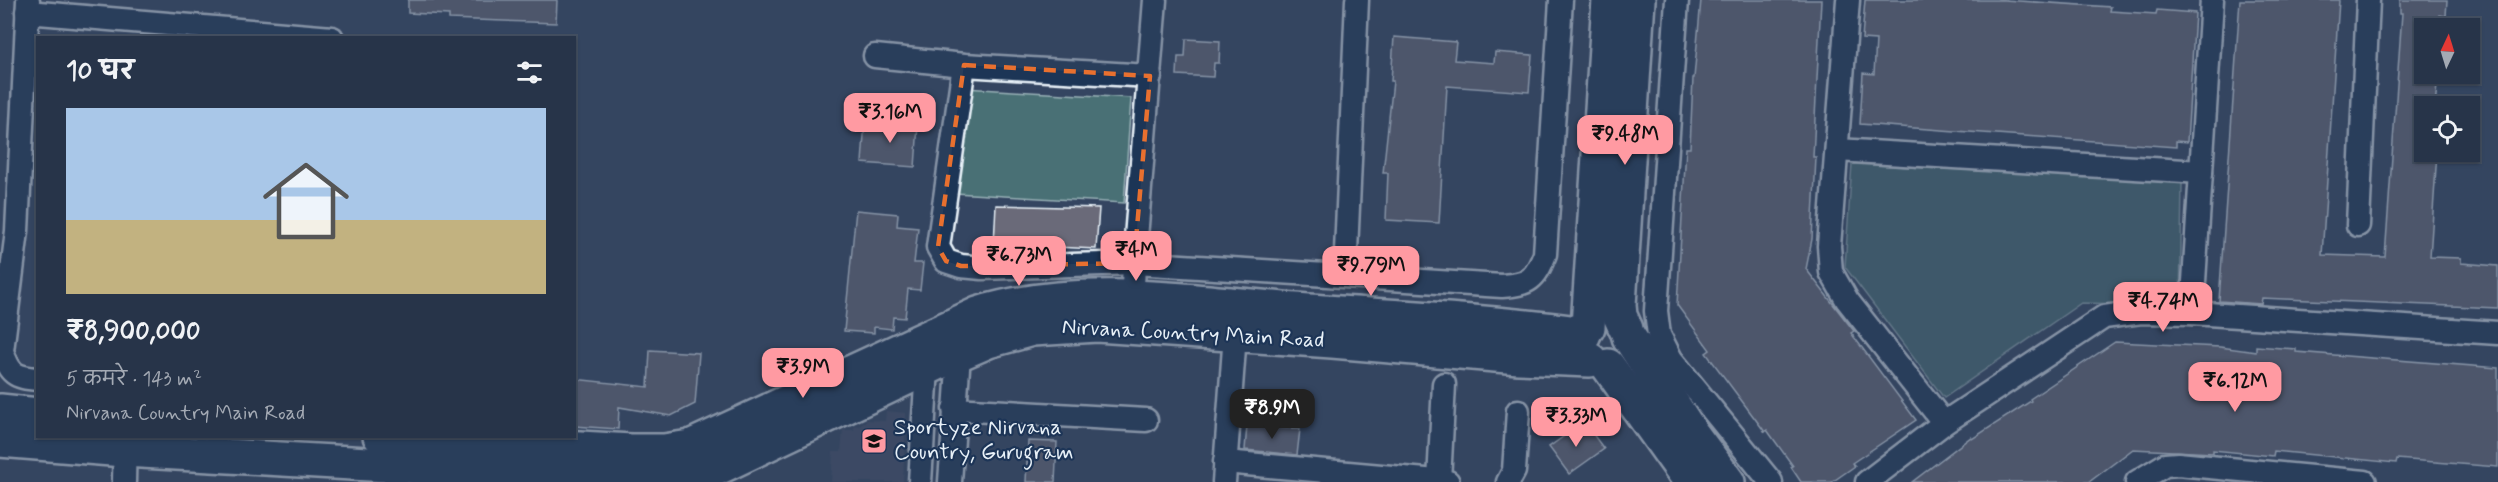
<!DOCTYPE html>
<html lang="hi">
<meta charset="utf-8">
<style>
body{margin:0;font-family:Mynerve,"Playpen Sans Deva",sans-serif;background:#2f3c50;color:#f1f3f6;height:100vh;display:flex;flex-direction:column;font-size:22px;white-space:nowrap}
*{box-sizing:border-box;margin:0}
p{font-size:20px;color:#a4aab4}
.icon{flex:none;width:33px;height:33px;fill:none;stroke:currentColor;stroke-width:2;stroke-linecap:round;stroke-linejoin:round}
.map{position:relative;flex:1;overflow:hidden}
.panel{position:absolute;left:36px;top:36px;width:540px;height:402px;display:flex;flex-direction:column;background:#273449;border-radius:0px;box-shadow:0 2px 4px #0004,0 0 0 2px #434f61}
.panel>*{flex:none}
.needle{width:39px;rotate:4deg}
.fabs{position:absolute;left:2414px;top:18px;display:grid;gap:12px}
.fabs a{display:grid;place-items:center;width:66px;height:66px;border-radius:0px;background:#273449;box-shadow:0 2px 4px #0004,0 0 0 2px #434f61;font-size:30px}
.price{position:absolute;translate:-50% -51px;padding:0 14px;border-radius:12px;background:#ff9aa2;color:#111;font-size:20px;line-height:39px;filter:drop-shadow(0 2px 3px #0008)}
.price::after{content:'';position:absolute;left:50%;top:36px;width:18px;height:14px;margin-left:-9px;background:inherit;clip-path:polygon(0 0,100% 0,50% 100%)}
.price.on{background:#222;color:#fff}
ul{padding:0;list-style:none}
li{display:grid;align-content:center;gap:12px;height:318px;padding:0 30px}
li+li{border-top:2px solid #434f61}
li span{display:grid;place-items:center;height:186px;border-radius:0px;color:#555}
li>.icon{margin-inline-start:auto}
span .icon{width:108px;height:108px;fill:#fffc;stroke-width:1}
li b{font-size:26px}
h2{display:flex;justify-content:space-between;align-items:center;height:72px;padding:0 30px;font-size:26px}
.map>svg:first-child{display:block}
.built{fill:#445068}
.green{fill:#487075;stroke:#98b0b6;stroke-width:1.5}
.building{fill:#6a6a79;stroke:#e8f1f8;stroke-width:1.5}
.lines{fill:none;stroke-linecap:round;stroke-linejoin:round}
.street-casing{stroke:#e8f1f8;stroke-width:27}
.secondary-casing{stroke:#e8f1f8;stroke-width:38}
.street{stroke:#1d3557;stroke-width:22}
.secondary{stroke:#1d3557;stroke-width:33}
.marked{fill:none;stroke:#e8702f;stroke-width:4.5;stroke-dasharray:12 8;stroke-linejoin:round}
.labels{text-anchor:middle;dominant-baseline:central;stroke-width:4.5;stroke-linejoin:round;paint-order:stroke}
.street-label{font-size:22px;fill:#e8f1f8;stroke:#1d3557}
.poi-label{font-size:22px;fill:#e8f1f8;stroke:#1d3557;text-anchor:start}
</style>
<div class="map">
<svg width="2498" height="482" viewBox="0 0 2498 482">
<rect width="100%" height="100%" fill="#344561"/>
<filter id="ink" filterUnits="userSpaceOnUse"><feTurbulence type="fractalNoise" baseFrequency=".0167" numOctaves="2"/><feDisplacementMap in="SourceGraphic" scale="12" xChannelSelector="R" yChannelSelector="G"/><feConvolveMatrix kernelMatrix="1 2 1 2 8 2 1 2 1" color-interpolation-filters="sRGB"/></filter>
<g filter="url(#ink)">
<!-- built -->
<polygon class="built" points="886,411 906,413 903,482 831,482 833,452 841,452 843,430 854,430 854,425 860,426 867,420 885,421"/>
<!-- green -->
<g class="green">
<polygon points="964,88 1131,98 1124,203 955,193"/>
<polygon points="1852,164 2182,182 2180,305 2081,303 1944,398 1845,267"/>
</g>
<!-- building -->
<g class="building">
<polygon points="408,0 557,0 556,23 449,19 449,15 408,13"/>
<polygon points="1701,0 1821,0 1813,157 1816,157 1812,239 1806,269 1854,331 1851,333 1916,420 1852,463 1855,466 1832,482 1801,482 1791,467 1793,466 1767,430 1765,432 1706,353 1710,350 1677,305 1686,148 1690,148 1693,78 1694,78"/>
<polygon points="1865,0 2004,0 2111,7 2110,11 2156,14 2157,10 2195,13 2187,142 2176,141 2176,147 1860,124 1863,73 1874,74 1876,40 1862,39"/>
<polygon points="2240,0 2339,0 2322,255 2385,257 2402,13 2400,13 2400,0 2447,0 2446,16 2440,15 2439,28 2424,28 2424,74 2438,74 2435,106 2424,106 2424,152 2437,152 2430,257 2461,258 2461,263 2498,266 2498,308 2262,298 2261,304 2219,301"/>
<polygon points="1394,37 1456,42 1454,60 1494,63 1495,52 1532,55 1529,92 1447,86 1439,223 1386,220 1388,173 1383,173 1393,81 1391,81"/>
<polygon points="1186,39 1220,41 1219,63 1214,63 1213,77 1177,75 1178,57 1185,57"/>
<polygon points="865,121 918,125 915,167 862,163"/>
<polygon points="996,205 1099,208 1096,249 994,244"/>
<polygon points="856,210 898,214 897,226 918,228 914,263 923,263 920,290 908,289 905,318 893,317 892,329 874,327 874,333 844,331"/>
<polygon points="2115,342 2220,347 2256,352 2256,346 2296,349 2296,352 2498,368 2498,467 2397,459 2396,463 2274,451 2273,456 2213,450 2213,453 2133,449 2089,482 1912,482 1971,437 1972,439 2031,401 2030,399"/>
<polygon points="650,350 699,353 695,404 671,416 619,407 618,429 574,426 574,379 648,387"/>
<polygon points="1584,422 1604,449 1569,474 1549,447"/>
<polygon points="1247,425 1300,429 1297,455 1245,450"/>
<polygon points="1028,441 1057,442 1055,482 1026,482"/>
</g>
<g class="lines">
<defs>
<g id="street">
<path d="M28,0L17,231L2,351C10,374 14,377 38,379"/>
<polyline points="1677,0 1656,311 1659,335 1671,359 1771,482"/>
<polyline points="1848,0 1829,246 1831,272 1847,300 1944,423"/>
<polyline points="27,12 332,38"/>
<polyline points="875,56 964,65 1150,76"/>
<path d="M964,65L938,247L946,261L961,266L982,268L1134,263L1502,286C1529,284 1535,280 1545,254L1561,0"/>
<polyline points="1837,150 2201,172"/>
<polyline points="2358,225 2368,0"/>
<polyline points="1345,275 1357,0"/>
<polyline points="1132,311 1134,263 1155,0"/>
<polyline points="2192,313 2212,0"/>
<polyline points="954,409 1146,420"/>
<polyline points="1225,462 1448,482"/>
<polyline points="1439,481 1444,384"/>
<polyline points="124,482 125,436"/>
<polyline points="920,482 927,368"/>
<polyline points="950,482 959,354"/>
<polyline points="1224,482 1235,334"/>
<polyline points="1508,482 1514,471 1518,411"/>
<polyline points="1867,482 1944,423 2104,317 2141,312 2192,313 2498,333"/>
<polyline points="2137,482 2165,465 2178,464 2365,482"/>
</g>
<g id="secondary">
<polyline points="1588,327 1609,0"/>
<polyline points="1626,329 1620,316 1619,305 1638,0"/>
<polyline points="1629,337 1690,431 1728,482"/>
<polyline points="1608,366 1691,482"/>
<polyline points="0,411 38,415"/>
<path d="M380,436L631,451H664L690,447L978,314C1080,282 1202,303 1308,311C1400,317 1493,321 1584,334"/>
<path d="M0,440L124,450L630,479C658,480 684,480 711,471L946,359L988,341L1032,329L1097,325L1332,341L1519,357L1590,360"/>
</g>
</defs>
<!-- street casing -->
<use href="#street" class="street-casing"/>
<!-- secondary casing -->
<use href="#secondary" class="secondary-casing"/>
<!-- street -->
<use href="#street" class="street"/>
<!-- secondary -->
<use href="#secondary" class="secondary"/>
</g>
</g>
<!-- marked area -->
<path d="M0 0H2498V482H0ZM964,65L1150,76L1134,263L961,266L946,261L938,247Z" fill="#344561" fill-opacity=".55" fill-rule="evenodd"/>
<path class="marked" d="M964,65L1150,76L1134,263L961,266L946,261L938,247Z"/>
<!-- icons -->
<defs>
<symbol id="school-square" viewBox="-11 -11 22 22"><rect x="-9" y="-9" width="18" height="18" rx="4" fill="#ff9aa2" stroke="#1d3557"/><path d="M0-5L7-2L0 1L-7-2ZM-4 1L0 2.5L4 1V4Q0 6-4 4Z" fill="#111"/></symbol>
</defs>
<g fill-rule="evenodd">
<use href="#school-square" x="859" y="426" width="30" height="30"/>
</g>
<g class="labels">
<!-- street labels -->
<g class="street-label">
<text transform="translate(1193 334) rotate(3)">Nirvana Country Main Road</text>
</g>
<!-- poi labels -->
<g class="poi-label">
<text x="894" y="428">Sportyze Nirvana<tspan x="894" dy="25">Country, Gurugram</tspan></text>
</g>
</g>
</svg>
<div class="fabs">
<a><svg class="needle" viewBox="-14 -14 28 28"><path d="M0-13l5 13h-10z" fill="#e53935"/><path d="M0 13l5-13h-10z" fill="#a4aab4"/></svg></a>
<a><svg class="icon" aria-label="locate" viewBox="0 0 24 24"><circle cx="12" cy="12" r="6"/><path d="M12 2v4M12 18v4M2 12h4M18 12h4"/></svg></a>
</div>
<b class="price" style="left:890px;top:144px">₹3.16M</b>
<b class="price" style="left:1625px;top:166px">₹9.48M</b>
<b class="price" style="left:1136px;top:282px">₹4M</b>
<b class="price" style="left:1019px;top:287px">₹6.73M</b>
<b class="price" style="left:1371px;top:297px">₹9.79M</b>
<b class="price" style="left:2163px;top:333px">₹4.74M</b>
<b class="price" style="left:803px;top:399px">₹3.9M</b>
<b class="price" style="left:2235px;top:413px">₹6.12M</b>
<b class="price on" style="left:1272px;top:440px">₹8.9M</b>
<b class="price" style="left:1576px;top:448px">₹3.33M</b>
<section class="panel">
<h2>10 घर<svg class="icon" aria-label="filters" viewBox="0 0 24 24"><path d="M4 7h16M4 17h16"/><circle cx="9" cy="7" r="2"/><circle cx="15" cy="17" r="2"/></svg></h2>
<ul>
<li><span style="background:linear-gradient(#a9c7e8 60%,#c2b280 0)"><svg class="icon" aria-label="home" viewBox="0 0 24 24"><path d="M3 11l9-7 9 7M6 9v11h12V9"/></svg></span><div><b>₹8,900,000</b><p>5 कमरे · 143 m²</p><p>Nirvana Country Main Road</p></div></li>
</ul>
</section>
</div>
